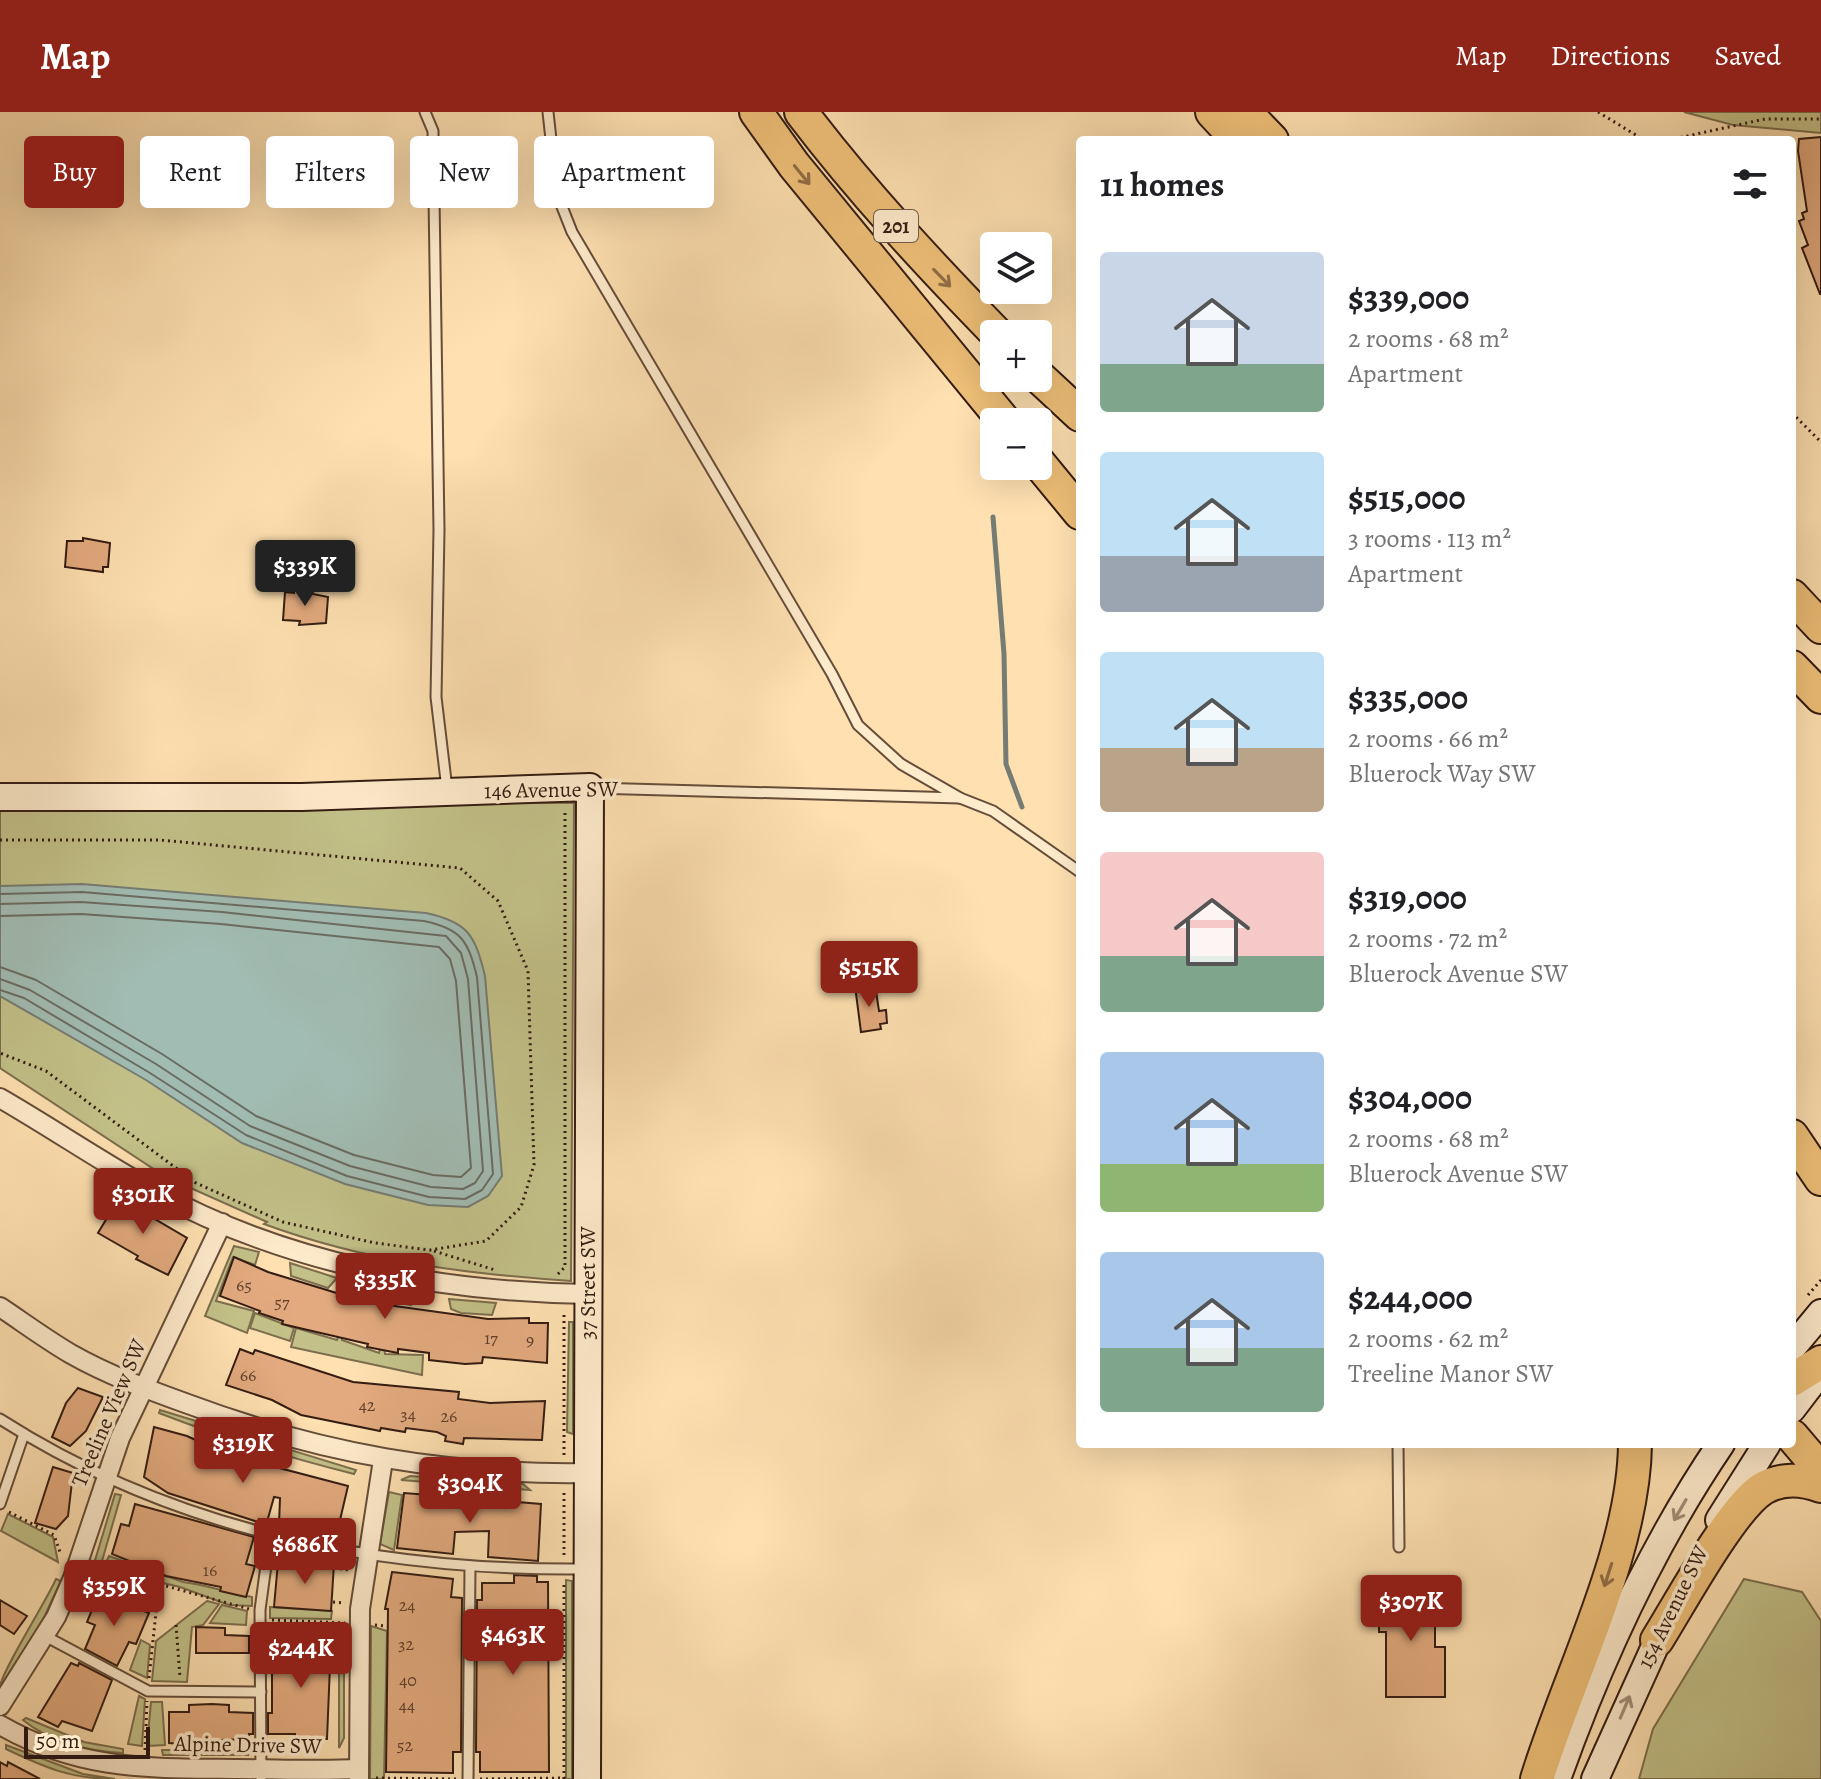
<!DOCTYPE html>
<meta charset="utf-8">
<style>
body{margin:0;font-family:Alegreya,serif;background:#f2f2f2;color:#202124;height:100vh;display:flex;flex-direction:column;font-size:30px;white-space:nowrap}
*{box-sizing:border-box;margin:0}
p{font-size:26px;color:#757577}
.icon{flex:none;width:44px;height:44px;fill:none;stroke:currentColor;stroke-width:2;stroke-linecap:round;stroke-linejoin:round}
.map{position:relative;flex:1;overflow:hidden}
.sheet{position:absolute;left:1076px;top:24px;width:720px;height:1312px;display:flex;flex-direction:column;background:#fff;border-radius:8px;box-shadow:0 8px 32px #0002}
.sheet>*{flex:none}
.top-card{position:absolute;left:24px;top:24px;width:760px;height:72px;display:flex;gap:16px}
.fabs{position:absolute;left:980px;top:120px;display:grid;gap:16px}
.fabs a{display:grid;place-items:center;width:72px;height:72px;border-radius:8px;background:#fff;box-shadow:0 8px 32px #0002;font-size:40px}
.scale{position:absolute;left:24px;bottom:20px;width:126px;box-sizing:border-box;padding-left:8px;border:4px solid #341c12;border-top:0;font-size:22px;line-height:28px;white-space:nowrap;color:#341c12;-webkit-text-stroke:6px #feebcc;paint-order:stroke}
.price{position:absolute;translate:-50% -68px;padding:0 18px;border-radius:8px;background:#8f2418;color:#fff;font-size:26px;line-height:52px;filter:drop-shadow(0 2px 4px #0008)}
.price::after{content:'';position:absolute;left:50%;top:48px;width:24px;height:18px;margin-left:-12px;background:inherit;clip-path:polygon(0 0,100% 0,50% 100%)}
.price.current{background:#222;color:#fff}
ul{padding:0;list-style:none}
li{display:flex;align-items:center;gap:24px;height:200px;padding:0 24px}
li span{display:grid;place-items:center;flex:none;width:224px;height:160px;border-radius:8px;color:#555}
li>.icon{margin-inline-start:auto}
span .icon{width:96px;height:96px;fill:#fffc;stroke-width:1}
li b{font-size:34px}
h2{display:flex;justify-content:space-between;align-items:center;height:96px;padding:0 24px;font-size:34px}
.pill{padding:0 28px;border-radius:8px;background:#fff;box-shadow:0 8px 32px #0002;font-size:28px;line-height:72px}
.pill.current{background:#8f2418;color:#fff}
header{display:flex;align-items:center;gap:48px;box-sizing:border-box;height:112px;padding:0 40px;background:#8f2418;color:#fff}
header strong{font-size:38px}
nav{display:flex;gap:44px;margin-inline-start:auto;font-size:28px}
.map>svg:first-child{display:block}
.green{fill:#c3c189;stroke:#7c6e4e;stroke-width:2}
.water{fill:#a1bcb3;stroke:#757c73;stroke-width:2}
.lines{fill:none;stroke-linecap:round;stroke-linejoin:round}
.shore{stroke:#6a6c62;stroke-width:2}
.stream{stroke:#757c73;stroke-width:5}
.building{fill:#e2aa7e;stroke:#341c12;stroke-width:2}
.lane-casing{stroke:#664d3a;stroke-width:13}
.street-casing{stroke:#664d3a;stroke-width:22}
.secondary-casing{stroke:#341c12;stroke-width:30}
.highway-casing{stroke:#341c12;stroke-width:36}
.path{stroke:#341c12;stroke-width:3;stroke-dasharray:2 4;stroke-linecap:butt}
.lane{stroke:#feebcc;stroke-width:9}
.street{stroke:#feebcc;stroke-width:18}
.secondary{stroke:#feebcc;stroke-width:26}
.highway{stroke:#efc078;stroke-width:32}
.oneway{stroke:#926e45}
.oneway2{stroke:#a38e78}
.labels{text-anchor:middle;dominant-baseline:central;stroke-width:7;stroke-linejoin:round;paint-order:stroke}
.number-label{font-size:18px;fill:#60402d}
.shield{fill:#feebcc;stroke:#715a4a;stroke-width:2}
.shield-label{font-size:20px;font-weight:bold;fill:#341c12}
.street-label{font-size:22px;fill:#341c12;stroke:#feebcc}
</style>
<header>
<strong>Map</strong>
<nav><a>Map</a><a>Directions</a><a>Saved</a></nav>
</header>
<div class="map">
<svg width="1821" height="1667" viewBox="0 0 1821 1667">
<rect width="100%" height="100%" fill="#fee0b1"/>
<filter id="stains"><feTurbulence type="fractalNoise" baseFrequency=".0025" numOctaves="4"/><feColorMatrix values="0 0 0 0 .2 0 0 0 0 .09 0 0 0 0 .02 0 0 0 .5 -.17"/></filter>
<radialGradient id="worn" r=".72"><stop offset=".6" stop-color="#630" stop-opacity="0"/><stop offset="1" stop-color="#630" stop-opacity=".3"/></radialGradient>
<!-- green -->
<g class="green">
<polygon points="1684,0 1821,0 1821,21 1733,13"/>
<path d="M0,687L574,691L571,1169C466,1162 364,1149 264,1112L267,1110L166,1065L0,956Z"/>
<polygon points="234,1134 259,1140 255,1153 233,1145 216,1189 254,1199 247,1221 205,1204"/>
<polygon points="290,1151 337,1166 328,1176 291,1164"/>
<polygon points="368,1173 417,1182 411,1193 369,1184"/>
<polygon points="449,1187 496,1191 492,1203 461,1201 451,1197"/>
<polygon points="255,1201 294,1216 290,1229 250,1216"/>
<polygon points="344,1204 342,1228 379,1241 383,1227 385,1242 423,1243 422,1263 291,1235 296,1216 337,1228"/>
<polygon points="569,1210 573,1210 573,1322 567,1320"/>
<path d="M160,1298L356,1358L354,1362C287,1345 223,1326 159,1301Z"/>
<polygon points="410,1364 523,1372 530,1378 401,1368"/>
<polygon points="389,1380 402,1383 394,1438 380,1432"/>
<polygon points="115,1382 121,1383 100,1456 93,1455"/>
<polygon points="8,1402 53,1425 58,1450 1,1419"/>
<path d="M109,1444L183,1470C202,1472 230,1481 252,1485V1494L229,1493L180,1475L103,1457Z"/>
<polygon points="102,1463 156,1473 155,1493 100,1466"/>
<path d="M56,1467L61,1469L41,1512L0,1575C0,1562 47,1488 56,1467Z"/>
<polygon points="1744,1467 1802,1480 1821,1509 1821,1667 1639,1667 1653,1617"/>
<polygon points="566,1468 572,1469 572,1667 566,1667"/>
<polygon points="207,1489 219,1492 203,1513 192,1515 187,1570 152,1569 156,1529"/>
<polygon points="222,1493 247,1499 246,1513 210,1511"/>
<polygon points="270,1495 332,1499 331,1507 270,1506"/>
<polygon points="270,1511 277,1511 278,1519 284,1519 284,1512 332,1513 332,1525 269,1525"/>
<polygon points="371,1514 387,1519 384,1667 370,1667"/>
<polygon points="141,1528 150,1533 147,1566 130,1558"/>
<polygon points="339,1542 344,1542 344,1626 339,1636"/>
<polygon points="139,1584 145,1587 142,1634 128,1632"/>
<polygon points="151,1590 162,1590 165,1633 147,1634"/>
<path d="M26,1606L84,1630L123,1637V1641C88,1639 50,1630 23,1608Z"/>
<path d="M6,1633L83,1662L115,1667C71,1667 46,1656 6,1637Z"/>
<polygon points="162,1638 250,1638 248,1643 163,1643"/>
</g>
<!-- water -->
<path class="water" d="M82,772L426,801C468,810 475,823 485,864L502,1064L488,1084L468,1095L428,1093L345,1072L242,1031L146,968L0,884V774Z"/>
<g class="lines">
<!-- shore -->
<g class="shore">
<path d="M0,782L82,780L424,809C462,817 468,829 477,865L493,1062L482,1078L465,1087L429,1085L347,1064L246,1023L150,961L24,886L0,878"/>
<polyline points="0,792 81,790 222,800 446,824 461,841 468,867 483,1059 475,1071 463,1077 431,1075 350,1054 250,1014 156,952 30,878 0,867"/>
<polyline points="0,804 81,802 221,812 439,835 450,847 456,869 471,1056 461,1065 433,1063 354,1043 256,1004 162,942 36,868 0,855"/>
</g>
<!-- stream -->
<polyline class="stream" points="993,405 1004,542 1006,652 1022,695"/>
</g>
<!-- building -->
<g class="building">
<polygon points="1821,25 1821,182 1820,182 1802,136 1808,133 1799,109 1804,107 1802,101 1807,99 1798,39 1799,27"/>
<polygon points="83,426 110,431 108,455 103,455 103,460 65,455 67,429 83,429"/>
<polygon points="294,478 328,485 326,511 299,513 300,509 283,508 285,480 294,481"/>
<polygon points="875,872 879,899 886,898 887,911 880,912 881,917 861,920 855,874"/>
<polygon points="119,1086 187,1126 168,1163 136,1147 138,1144 98,1121"/>
<polygon points="234,1145 268,1160 366,1190 488,1207 529,1206 529,1211 548,1211 547,1251 483,1245 482,1251 465,1252 429,1248 429,1241 398,1237 398,1241 367,1235 368,1232 282,1212 283,1209 259,1201 260,1199 220,1184"/>
<polygon points="240,1237 253,1242 255,1238 353,1270 459,1280 458,1287 490,1291 545,1289 542,1328 464,1326 463,1332 445,1329 446,1324 437,1320 406,1316 405,1320 381,1316 380,1319 301,1303 272,1288 226,1273"/>
<polygon points="78,1276 103,1285 86,1319 70,1334 52,1325 66,1291"/>
<polygon points="154,1315 187,1324 226,1342 348,1374 336,1425 279,1413 280,1386 274,1385 267,1410 259,1407 258,1410 168,1381 144,1365"/>
<polygon points="53,1355 73,1361 68,1404 56,1417 35,1411"/>
<polygon points="404,1381 541,1392 538,1449 488,1445 489,1419 455,1420 453,1442 397,1436"/>
<polygon points="135,1392 254,1425 246,1452 255,1454 246,1485 220,1479 221,1475 166,1464 112,1442 121,1412 129,1414"/>
<polygon points="303,1447 334,1452 331,1499 274,1495 278,1450 303,1452"/>
<polygon points="392,1460 453,1467 451,1485 462,1486 461,1640 453,1640 453,1661 386,1660 388,1497 385,1497"/>
<polygon points="514,1463 537,1464 537,1470 548,1470 549,1660 480,1660 480,1640 476,1640 477,1488 482,1488 482,1471 514,1471"/>
<polygon points="1379,1476 1435,1476 1435,1535 1445,1535 1445,1585 1386,1585 1386,1520 1379,1520"/>
<polygon points="99,1481 149,1501 136,1532 129,1530 117,1554 85,1537 95,1513 87,1510"/>
<polygon points="0,1488 27,1504 14,1522 0,1513"/>
<polygon points="196,1515 225,1516 225,1523 249,1524 249,1541 196,1541"/>
<polygon points="331,1529 327,1627 295,1627 295,1622 268,1622 268,1601 272,1601 272,1533"/>
<polygon points="71,1551 78,1554 79,1551 112,1568 92,1619 62,1609 58,1615 38,1605"/>
<polygon points="212,1592 229,1593 229,1600 253,1601 253,1622 249,1622 249,1627 194,1629 194,1633 169,1631 169,1600 189,1600 189,1593"/>
<polygon points="0,1650 7,1654 8,1650 40,1667 0,1667"/>
</g>
<g class="lines">
<defs>
<g id="lane">
<polyline points="425,0 433,19 439,418 436,585 447,677"/>
<polyline points="548,0 557,82 572,120 832,562 858,613 901,652 960,686"/>
<polyline points="593,676 960,686 993,699 1080,760"/>
<path d="M0,1307C175,1419 379,1459 584,1457"/>
<polyline points="1398,1332 1399,1435"/>
<polyline points="0,1392 24,1322"/>
<polyline points="45,1524 148,1579 261,1580"/>
<polyline points="261,1667 260,1498 270,1424"/>
<polyline points="468,1667 470,1455"/>
</g>
<g id="street">
<path d="M0,986C52,1016 103,1051 156,1080C287,1152 440,1180 588,1182"/>
<path d="M0,1195C24,1211 47,1228 71,1242C108,1263 149,1278 188,1292C322,1342 445,1363 587,1361"/>
<polyline points="0,1594 56,1505 73,1466 120,1326 222,1111"/>
<path d="M0,1613C80,1659 148,1656 237,1657C277,1657 318,1659 359,1657"/>
<polyline points="359,1667 360,1497 383,1348"/>
</g>
<g id="secondary">
<polyline points="0,685 302,685 590,675 587,1667"/>
<polyline points="1792,1236 1821,1201"/>
<polyline points="1792,1297 1821,1259"/>
<polyline points="1719,1408 1767,1332"/>
<path d="M1557,1667C1599,1549 1651,1435 1721,1332"/>
<polyline points="1595,1667 1666,1510"/>
</g>
<g id="highway">
<polyline points="756,0 794,53 1005,310"/>
<path d="M801,0C861,79 928,151 997,222"/>
<polyline points="1212,0 1238,28"/>
<polyline points="1245,0 1272,28"/>
<polyline points="1038,264 1080,303"/>
<polyline points="1038,350 1080,401"/>
<polyline points="1792,484 1821,515"/>
<polyline points="1792,555 1821,585"/>
<polyline points="1792,1024 1821,1067"/>
<polyline points="1792,1268 1821,1250"/>
<polyline points="1792,1324 1821,1358"/>
<path d="M1657,1528C1679,1493 1731,1397 1762,1377C1780,1366 1802,1367 1821,1374"/>
<path d="M1537,1667C1569,1563 1634,1439 1635,1332"/>
</g>
</defs>
<!-- lane casing -->
<use href="#lane" class="lane-casing"/>
<!-- street casing -->
<use href="#street" class="street-casing"/>
<!-- secondary casing -->
<use href="#secondary" class="secondary-casing"/>
<!-- highway casing -->
<use href="#highway" class="highway-casing"/>
<!-- path -->
<g class="path">
<polyline points="1598,0 1644,28"/>
<polyline points="1669,28 1765,7 1821,7"/>
<polyline points="1792,301 1821,330"/>
<polyline points="0,728 160,728 460,756 498,789 528,859 534,1053 521,1095 486,1129 430,1138 375,1131 283,1110 196,1071 46,959 0,941"/>
<polyline points="434,1139 495,1158"/>
<polyline points="558,1162 565,1155 565,697"/>
<polyline points="1808,1183 1821,1168"/>
<polyline points="564,1343 564,1199"/>
<polyline points="9,1400 54,1423 61,1443"/>
<polyline points="564,1443 564,1379"/>
<polyline points="92,1456 159,1472"/>
<polyline points="334,1456 349,1458"/>
<polyline points="333,1490 345,1491"/>
<polyline points="272,1508 345,1511"/>
<polyline points="176,1513 180,1565"/>
<polyline points="375,1513 386,1514"/>
<polyline points="332,1540 344,1540"/>
<polyline points="149,1566 159,1472 249,1497"/>
<polyline points="145,1638 147,1589"/>
<polyline points="376,1666 457,1667"/>
<polyline points="480,1667 565,1666"/>
<polyline points="564,1667 564,1471"/>
</g>
<!-- lane -->
<use href="#lane" class="lane"/>
<!-- street -->
<use href="#street" class="street"/>
<!-- secondary -->
<use href="#secondary" class="secondary"/>
<!-- highway -->
<use href="#highway" class="highway"/>
</g>
<!-- one-way arrows -->
<defs><path id="oneway-shaft" d="M-6 0H5M1.5-3L5.5 0L1.5 3" fill="none" stroke-width="1.6" stroke-linecap="round" stroke-linejoin="round" transform="scale(2)"/></defs>
<g class="oneway">
<use href="#oneway-shaft" transform="translate(802 63) rotate(51)"/>
<use href="#oneway-shaft" transform="translate(942 166) rotate(46)"/>
<use href="#oneway-shaft" transform="translate(1608 1463) rotate(108)"/>
</g>
<g class="oneway2">
<use href="#oneway-shaft" transform="translate(1680 1398) rotate(120)"/>
<use href="#oneway-shaft" transform="translate(1625 1595) rotate(-67)"/>
</g>
<g class="labels">
<!-- number labels -->
<g class="number-label">
<text x="244" y="1173">65</text>
<text x="282" y="1190">57</text>
<text x="491" y="1226">17</text>
<text x="530" y="1228">9</text>
<text x="248" y="1263">66</text>
<text x="367" y="1293">42</text>
<text x="408" y="1302">34</text>
<text x="449" y="1304">26</text>
<text x="210" y="1458">16</text>
<text x="407" y="1493">24</text>
<text x="406" y="1532">32</text>
<text x="408" y="1568">40</text>
<text x="407" y="1593">44</text>
<text x="405" y="1633">52</text>
</g>
<!-- shield labels -->
<rect class="shield" x="874" y="98" width="44" height="32" rx="6"/>
<g class="shield-label">
<text x="896" y="114">201</text>
</g>
<!-- street labels -->
<g class="street-label">
<text transform="translate(551 678) rotate(-1)">146 Avenue SW</text>
<text transform="translate(588 1171) rotate(-90)">37 Street SW</text>
<text transform="translate(109 1301) rotate(-67)">Treeline View SW</text>
<text transform="translate(1673 1495) rotate(-64)">154 Avenue SW</text>
<text transform="translate(248 1633) rotate(1)">Alpine Drive SW</text>
</g>
</g>
<rect width="100%" height="100%" filter="url(#stains)"/>
<rect width="100%" height="100%" fill="url(#worn)"/>
</svg>
<div class="fabs">
<a><svg class="icon" aria-label="layers" viewBox="0 0 24 24"><path d="M12 4l9 5-9 5-9-5zM3 14l9 5 9-5"/></svg></a>
<a>+</a>
<a>−</a>
</div>
<div class="scale">50 m</div>
<b class="price current" style="left:305px;top:496px">$339K</b>
<b class="price" style="left:869px;top:897px">$515K</b>
<b class="price" style="left:143px;top:1124px">$301K</b>
<b class="price" style="left:385px;top:1209px">$335K</b>
<b class="price" style="left:243px;top:1373px">$319K</b>
<b class="price" style="left:470px;top:1413px">$304K</b>
<b class="price" style="left:305px;top:1474px">$686K</b>
<b class="price" style="left:114px;top:1516px">$359K</b>
<b class="price" style="left:1411px;top:1531px">$307K</b>
<b class="price" style="left:513px;top:1565px">$463K</b>
<b class="price" style="left:301px;top:1578px">$244K</b>
<div class="top-card">
<a class="pill current">Buy</a>
<a class="pill">Rent</a>
<a class="pill">Filters</a>
<a class="pill">New</a>
<a class="pill">Apartment</a>
</div>
<section class="sheet">
<h2>11 homes<svg class="icon" aria-label="filters" viewBox="0 0 24 24"><path d="M4 7h16M4 17h16"/><circle cx="9" cy="7" r="2"/><circle cx="15" cy="17" r="2"/></svg></h2>
<ul>
<li><span style="background:linear-gradient(#c9d6e8 70%,#7fa58c 0)"><svg class="icon" aria-label="home" viewBox="0 0 24 24"><path d="M3 11l9-7 9 7M6 9v11h12V9"/></svg></span><div><b>$339,000</b><p>2 rooms · 68 m²</p><p>Apartment</p></div></li>
<li><span style="background:linear-gradient(#bfe0f5 65%,#9aa5b1 0)"><svg class="icon" aria-label="home" viewBox="0 0 24 24"><path d="M3 11l9-7 9 7M6 9v11h12V9"/></svg></span><div><b>$515,000</b><p>3 rooms · 113 m²</p><p>Apartment</p></div></li>
<li><span style="background:linear-gradient(#bfe0f5 60%,#b9a48a 0)"><svg class="icon" aria-label="home" viewBox="0 0 24 24"><path d="M3 11l9-7 9 7M6 9v11h12V9"/></svg></span><div><b>$335,000</b><p>2 rooms · 66 m²</p><p>Bluerock Way SW</p></div></li>
<li><span style="background:linear-gradient(#f6c9c9 65%,#7fa58c 0)"><svg class="icon" aria-label="home" viewBox="0 0 24 24"><path d="M3 11l9-7 9 7M6 9v11h12V9"/></svg></span><div><b>$319,000</b><p>2 rooms · 72 m²</p><p>Bluerock Avenue SW</p></div></li>
<li><span style="background:linear-gradient(#a9c7e8 70%,#8fb573 0)"><svg class="icon" aria-label="home" viewBox="0 0 24 24"><path d="M3 11l9-7 9 7M6 9v11h12V9"/></svg></span><div><b>$304,000</b><p>2 rooms · 68 m²</p><p>Bluerock Avenue SW</p></div></li>
<li><span style="background:linear-gradient(#a9c7e8 60%,#7fa58c 0)"><svg class="icon" aria-label="home" viewBox="0 0 24 24"><path d="M3 11l9-7 9 7M6 9v11h12V9"/></svg></span><div><b>$244,000</b><p>2 rooms · 62 m²</p><p>Treeline Manor SW</p></div></li>
</ul>
</section>
</div>
